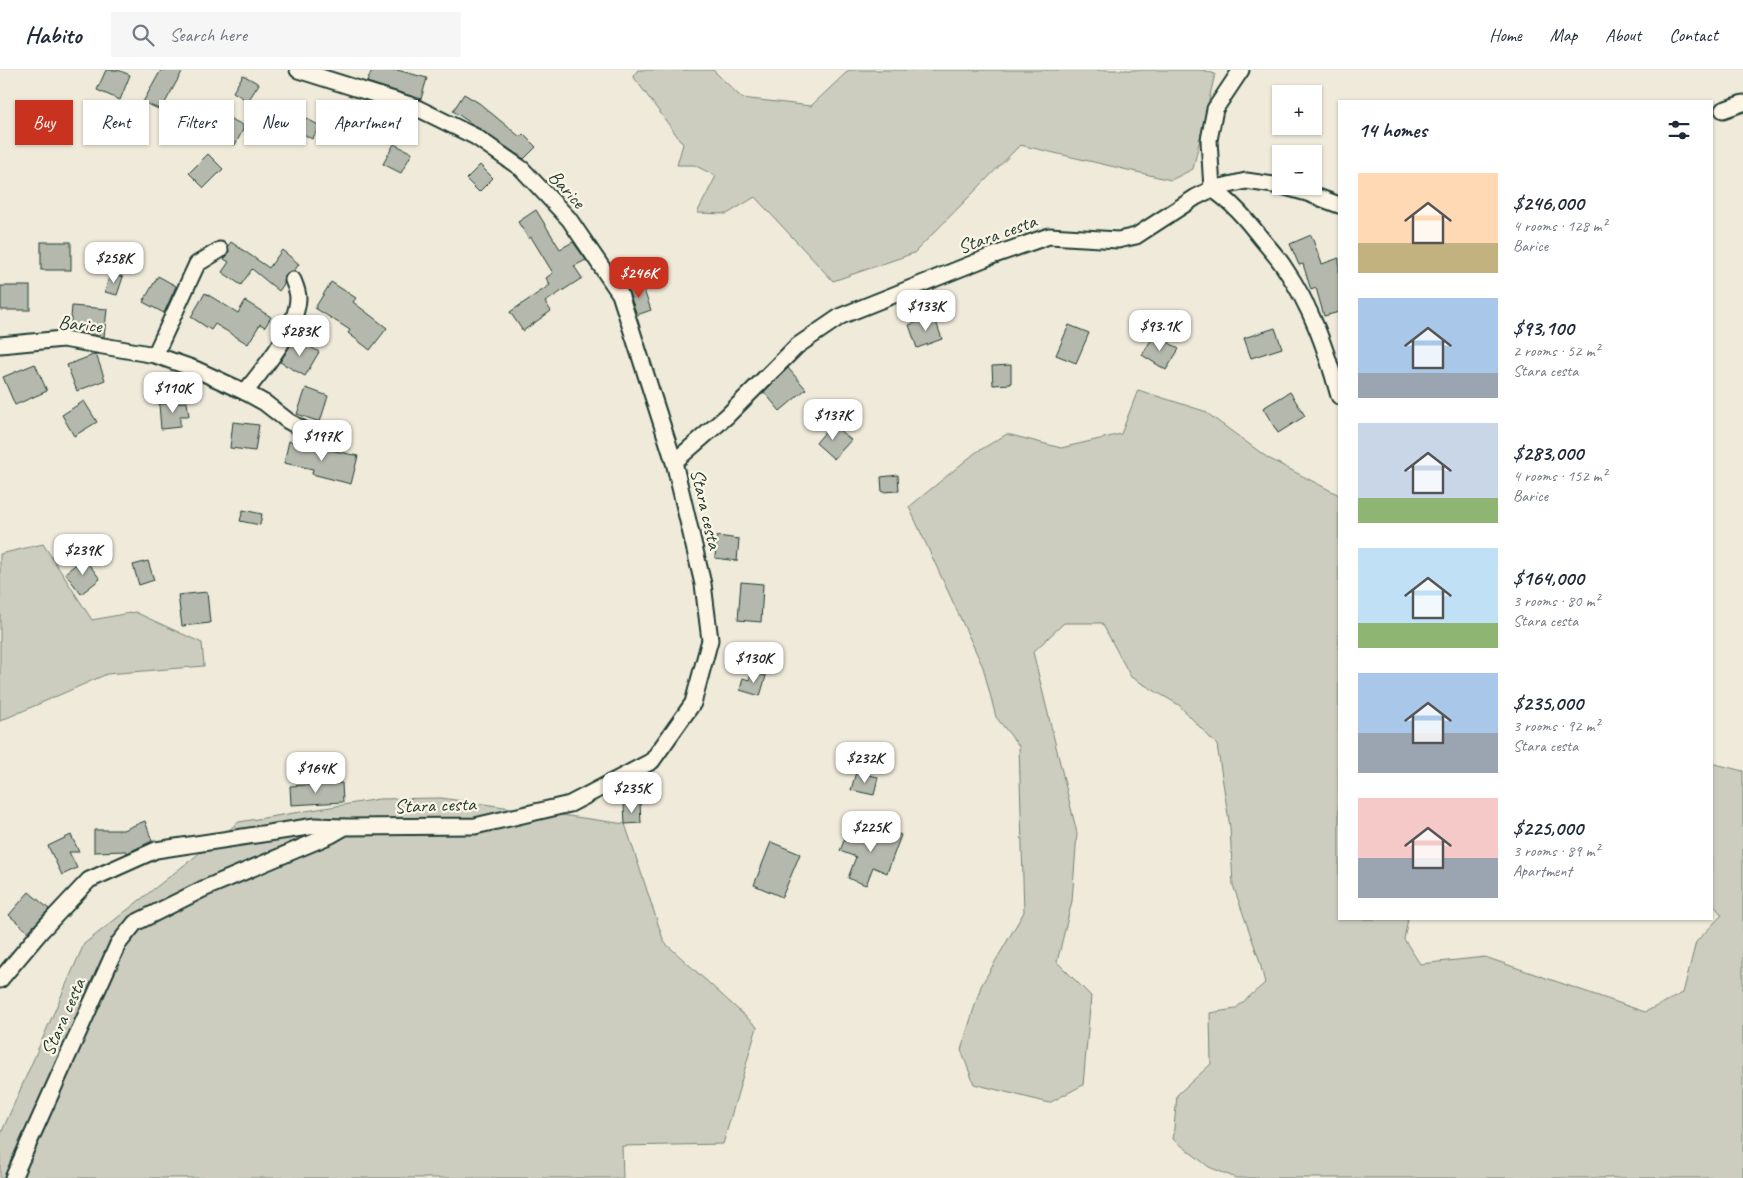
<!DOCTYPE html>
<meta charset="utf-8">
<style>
body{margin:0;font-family:Caveat,sans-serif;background:#f6f6f7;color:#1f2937;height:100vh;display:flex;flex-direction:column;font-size:19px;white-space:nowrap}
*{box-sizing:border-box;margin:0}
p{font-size:16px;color:#747a83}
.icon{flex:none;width:28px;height:28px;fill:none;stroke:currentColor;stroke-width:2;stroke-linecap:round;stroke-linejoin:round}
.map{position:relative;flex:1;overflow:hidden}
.panel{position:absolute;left:1338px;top:30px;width:375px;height:820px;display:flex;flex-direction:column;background:#fff;border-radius:0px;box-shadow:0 1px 4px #0004}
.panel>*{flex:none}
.top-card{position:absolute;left:15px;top:30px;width:475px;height:45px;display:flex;gap:10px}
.fabs{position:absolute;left:1272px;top:15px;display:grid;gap:10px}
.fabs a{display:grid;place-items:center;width:50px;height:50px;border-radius:0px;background:#fff;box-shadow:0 1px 4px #0004;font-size:25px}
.price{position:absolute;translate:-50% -42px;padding:0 11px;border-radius:10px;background:#fff;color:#222;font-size:16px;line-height:32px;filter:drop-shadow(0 1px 2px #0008)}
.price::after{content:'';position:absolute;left:50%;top:30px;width:15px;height:11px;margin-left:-8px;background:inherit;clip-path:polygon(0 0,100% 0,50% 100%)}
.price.selected{background:#c8321e;color:#fff}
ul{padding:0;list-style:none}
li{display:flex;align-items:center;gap:15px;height:125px;padding:0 20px}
li span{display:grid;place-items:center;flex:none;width:140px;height:100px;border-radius:0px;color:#555}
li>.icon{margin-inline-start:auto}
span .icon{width:60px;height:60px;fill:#fffc;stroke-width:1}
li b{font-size:21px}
h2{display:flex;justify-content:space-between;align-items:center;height:60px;padding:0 20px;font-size:21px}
.tag{padding:0 18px;border-radius:0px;background:#fff;box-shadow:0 1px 4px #0004;font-size:18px;line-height:45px}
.tag.selected{background:#c8321e;color:#fff}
header{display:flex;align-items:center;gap:30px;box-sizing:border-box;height:70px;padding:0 25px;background:#fff;border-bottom:1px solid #e0e1e3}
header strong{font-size:24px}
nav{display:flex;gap:28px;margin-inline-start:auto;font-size:18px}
.search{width:350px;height:45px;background:#f6f6f7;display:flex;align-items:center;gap:12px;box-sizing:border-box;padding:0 18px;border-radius:0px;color:#747a83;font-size:19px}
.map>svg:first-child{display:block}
.green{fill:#cccdbf;stroke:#76857a}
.building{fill:#b5b9ad;stroke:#1f3d34}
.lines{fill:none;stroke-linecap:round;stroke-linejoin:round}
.street-casing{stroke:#1f3d34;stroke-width:19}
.street{stroke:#fcf5e5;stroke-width:15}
.labels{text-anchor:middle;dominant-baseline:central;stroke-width:4.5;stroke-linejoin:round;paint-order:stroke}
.street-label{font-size:20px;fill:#1f3d34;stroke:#fcf5e5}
</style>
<header>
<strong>Habito</strong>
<div class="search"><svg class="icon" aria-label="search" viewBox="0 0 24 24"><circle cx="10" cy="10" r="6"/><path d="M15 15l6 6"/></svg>Search here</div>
<nav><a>Home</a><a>Map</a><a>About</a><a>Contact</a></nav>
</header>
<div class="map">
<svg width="1743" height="1108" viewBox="0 0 1743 1108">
<rect width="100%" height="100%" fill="#efeada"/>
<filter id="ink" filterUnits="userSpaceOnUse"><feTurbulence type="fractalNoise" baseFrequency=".02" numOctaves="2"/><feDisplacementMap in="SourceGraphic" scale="10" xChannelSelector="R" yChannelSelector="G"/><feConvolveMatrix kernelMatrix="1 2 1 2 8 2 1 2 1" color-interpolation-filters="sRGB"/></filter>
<g filter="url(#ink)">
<!-- green -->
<g class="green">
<polygon points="638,0 713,0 742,28 811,36 849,0 1203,0 1215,4 1193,99 1171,110 1020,75 914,183 833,211 755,127 727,144 697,143 716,106 694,95 677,95 683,74 633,6"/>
<polygon points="1138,320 1204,341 1268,388 1339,425 1339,849 1408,849 1404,869 1420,894 1485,887 1645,942 1683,923 1696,872 1722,845 1711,832 1711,693 1743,701 1743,1108 1236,1108 1209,1097 1173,1069 1177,1025 1211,994 1210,943 1235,939 1265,913 1259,889 1233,815 1230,757 1217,675 1179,635 1131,607 1102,553 1064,553 1033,582 1077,763 1072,831 1057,892 1091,926 1083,1015 1049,1033 974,1014 961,980 981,916 1024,842 1019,676 996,647 983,597 909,437 975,383 1007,364 1061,378 1121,364"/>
<polygon points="43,474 92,550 135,542 202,573 204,596 107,604 0,651 0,484"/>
<polygon points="441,728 625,754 664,872 757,957 723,1074 622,1076 623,1108 0,1108 0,1066 84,874 239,752 379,729"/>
</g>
<!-- building -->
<g class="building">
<polygon points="106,0 118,0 130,5 120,30 97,20"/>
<polygon points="161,0 183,0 161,40 143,32"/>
<polygon points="372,0 397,0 427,8 421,29 367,12"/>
<polygon points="243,5 259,14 248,31 233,22"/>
<polygon points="464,24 479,33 520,67 523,64 536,77 524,89 453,41"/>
<polygon points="300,45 320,56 312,69 293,58"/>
<polygon points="227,47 243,55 243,60 235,75 218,67"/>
<polygon points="394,74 412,83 401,103 383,94"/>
<polygon points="208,84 223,99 204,118 189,103"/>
<polygon points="480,95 493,108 479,122 466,109"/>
<polygon points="536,140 560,179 573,172 586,190 574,196 582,208 545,232 551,241 523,261 510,242 550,215 546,208 553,203 531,167 529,169 518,152"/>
<polygon points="1311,165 1322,194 1339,188 1339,242 1324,246 1316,218 1311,220 1303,194 1299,195 1290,174"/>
<rect x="41" y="172" width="30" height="28"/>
<polygon points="231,172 269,198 282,180 299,194 294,201 289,202 285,205 284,214 279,221 252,199 241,215 222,202 229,192 224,189 228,184 228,176"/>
<polygon points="110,203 123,207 117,225 105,222"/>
<polygon points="158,206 176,216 164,243 143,232"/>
<polygon points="331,212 356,228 353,232 387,258 370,280 348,263 350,260 315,238"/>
<polygon points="641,212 651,240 637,245 627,217"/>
<rect x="1" y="216" width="29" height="24"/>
<polygon points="205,223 238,243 245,231 271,247 265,257 260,254 248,274 215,254 211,260 191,247"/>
<polygon points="72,236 107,239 104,267 70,261"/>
<polygon points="934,246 942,269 917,278 909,255"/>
<polygon points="1069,255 1089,263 1076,293 1056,285"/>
<polygon points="1275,258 1282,278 1251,288 1244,268"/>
<polygon points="1155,264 1179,279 1166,300 1142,285"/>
<polygon points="295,268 319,282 305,306 280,292"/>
<polygon points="96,284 105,310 77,321 67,295"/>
<polygon points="35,294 47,321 15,335 3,307"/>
<polygon points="1011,295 1011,314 993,315 992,296"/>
<polygon points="788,298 806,319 780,341 764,322"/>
<polygon points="306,318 328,326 320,352 297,344"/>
<polygon points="1290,322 1305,346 1278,363 1263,338"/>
<polygon points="84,331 97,352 74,366 62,345"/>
<polygon points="187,332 189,346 180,346 180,357 161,359 159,334"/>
<polygon points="233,352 259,355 255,381 230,378"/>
<polygon points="832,354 851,370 834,389 816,373"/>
<polygon points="289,371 358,386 351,414 312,404 313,399 284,393"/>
<polygon points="898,405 899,421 882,422 881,407"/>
<polygon points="243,440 262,444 260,455 240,451"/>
<polygon points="717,466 739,469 737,491 715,488"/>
<polygon points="84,488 100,509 81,524 65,503"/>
<polygon points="148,491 154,510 139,515 133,495"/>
<polygon points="741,512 763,514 761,552 738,550"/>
<polygon points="207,522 210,553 182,556 178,525"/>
<polygon points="752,602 766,606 760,626 740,620 743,608 749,610"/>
<polygon points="856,702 878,707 874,725 851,720"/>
<polygon points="342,713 343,732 291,735 290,716"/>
<polygon points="640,733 641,753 625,754 624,734"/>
<polygon points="145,751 152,771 127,783 126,781 94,782 94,760 123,760"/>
<polygon points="877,755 901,765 887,803 873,797 866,815 848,808 856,787 840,781 847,763 871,772"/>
<polygon points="71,765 79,782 69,782 77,798 62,805 48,776"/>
<polygon points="771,772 800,784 782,827 754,815"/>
<polygon points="29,822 49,839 28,862 9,845"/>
</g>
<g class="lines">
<defs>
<g id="street">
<polyline points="298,0 413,36 476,67 522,99 569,149 620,224 674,392"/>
<path d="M1241,0L1215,39L1209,70L1212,119C1232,132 1246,149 1260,167C1268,177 1277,186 1284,197C1312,238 1326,279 1339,326"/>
<polyline points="1723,40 1743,33"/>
<polyline points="1282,116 1307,123 1339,135"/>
<polyline points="0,275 63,269 155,285 195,299 245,322 265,333 288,351 315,366"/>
<polyline points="155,285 197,194 220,180"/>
<path d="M245,322C264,298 297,259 298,228C298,222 295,215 293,210"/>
<polyline points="0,910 42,860 89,810 156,780 315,756 344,757"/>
<polyline points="13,1108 118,874 135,853 203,819 331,765 345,757 475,756 570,734 652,691 693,633 710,570 703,514 674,392 727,346 797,276 841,246 989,187 1049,166 1118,170 1136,166 1196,127 1212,119 1246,111 1281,116"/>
</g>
</defs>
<!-- street casing -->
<use href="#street" class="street-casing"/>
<!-- street -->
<use href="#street" class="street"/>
</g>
</g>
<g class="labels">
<!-- street labels -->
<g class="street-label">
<text transform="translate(567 119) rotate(48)">Barice</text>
<text transform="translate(997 164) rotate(-20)">Stara cesta</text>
<text transform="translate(80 254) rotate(6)">Barice</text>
<text transform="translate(706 439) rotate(77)">Stara cesta</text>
<text transform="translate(435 735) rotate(-2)">Stara cesta</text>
<text transform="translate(63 947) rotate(-66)">Stara cesta</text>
</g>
</g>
</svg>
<div class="fabs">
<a>+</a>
<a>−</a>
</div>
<b class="price" style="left:114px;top:214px">$258K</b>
<b class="price selected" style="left:639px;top:229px">$246K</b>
<b class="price" style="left:926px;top:262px">$133K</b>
<b class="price" style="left:1160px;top:282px">$93.1K</b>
<b class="price" style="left:300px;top:287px">$283K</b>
<b class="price" style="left:173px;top:344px">$110K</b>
<b class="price" style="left:833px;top:371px">$137K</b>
<b class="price" style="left:322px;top:392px">$197K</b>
<b class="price" style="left:83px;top:506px">$239K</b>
<b class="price" style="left:754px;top:614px">$130K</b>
<b class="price" style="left:865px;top:714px">$232K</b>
<b class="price" style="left:316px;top:724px">$164K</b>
<b class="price" style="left:632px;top:744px">$235K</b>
<b class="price" style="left:871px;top:783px">$225K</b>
<div class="top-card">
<a class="tag selected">Buy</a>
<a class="tag">Rent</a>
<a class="tag">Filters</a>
<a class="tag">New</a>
<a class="tag">Apartment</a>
</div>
<section class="panel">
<h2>14 homes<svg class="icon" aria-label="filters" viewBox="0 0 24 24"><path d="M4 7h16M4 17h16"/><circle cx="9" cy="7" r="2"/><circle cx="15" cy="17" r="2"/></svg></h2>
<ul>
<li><span style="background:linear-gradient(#ffd9b3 70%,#c2b280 0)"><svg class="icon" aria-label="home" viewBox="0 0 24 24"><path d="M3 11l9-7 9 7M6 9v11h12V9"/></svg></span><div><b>$246,000</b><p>4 rooms · 128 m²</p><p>Barice</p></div></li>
<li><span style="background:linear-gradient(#a9c7e8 75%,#9aa5b1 0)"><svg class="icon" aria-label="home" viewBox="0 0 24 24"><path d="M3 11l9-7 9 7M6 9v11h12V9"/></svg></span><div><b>$93,100</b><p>2 rooms · 52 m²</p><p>Stara cesta</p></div></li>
<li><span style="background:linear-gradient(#c9d6e8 75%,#8fb573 0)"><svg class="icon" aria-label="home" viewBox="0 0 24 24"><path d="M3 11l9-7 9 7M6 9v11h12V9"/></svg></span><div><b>$283,000</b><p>4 rooms · 152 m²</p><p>Barice</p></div></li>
<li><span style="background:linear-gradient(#bfe0f5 75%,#8fb573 0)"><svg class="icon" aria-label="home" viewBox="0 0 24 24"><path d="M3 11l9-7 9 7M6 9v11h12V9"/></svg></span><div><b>$164,000</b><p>3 rooms · 80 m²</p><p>Stara cesta</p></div></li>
<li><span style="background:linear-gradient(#a9c7e8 60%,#9aa5b1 0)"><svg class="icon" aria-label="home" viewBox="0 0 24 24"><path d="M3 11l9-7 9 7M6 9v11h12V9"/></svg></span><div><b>$235,000</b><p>3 rooms · 92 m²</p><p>Stara cesta</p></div></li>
<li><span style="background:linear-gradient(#f6c9c9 60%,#9aa5b1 0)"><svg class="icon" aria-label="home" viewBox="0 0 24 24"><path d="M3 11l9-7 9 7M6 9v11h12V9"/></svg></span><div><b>$225,000</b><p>3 rooms · 89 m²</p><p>Apartment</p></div></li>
</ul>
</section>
</div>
